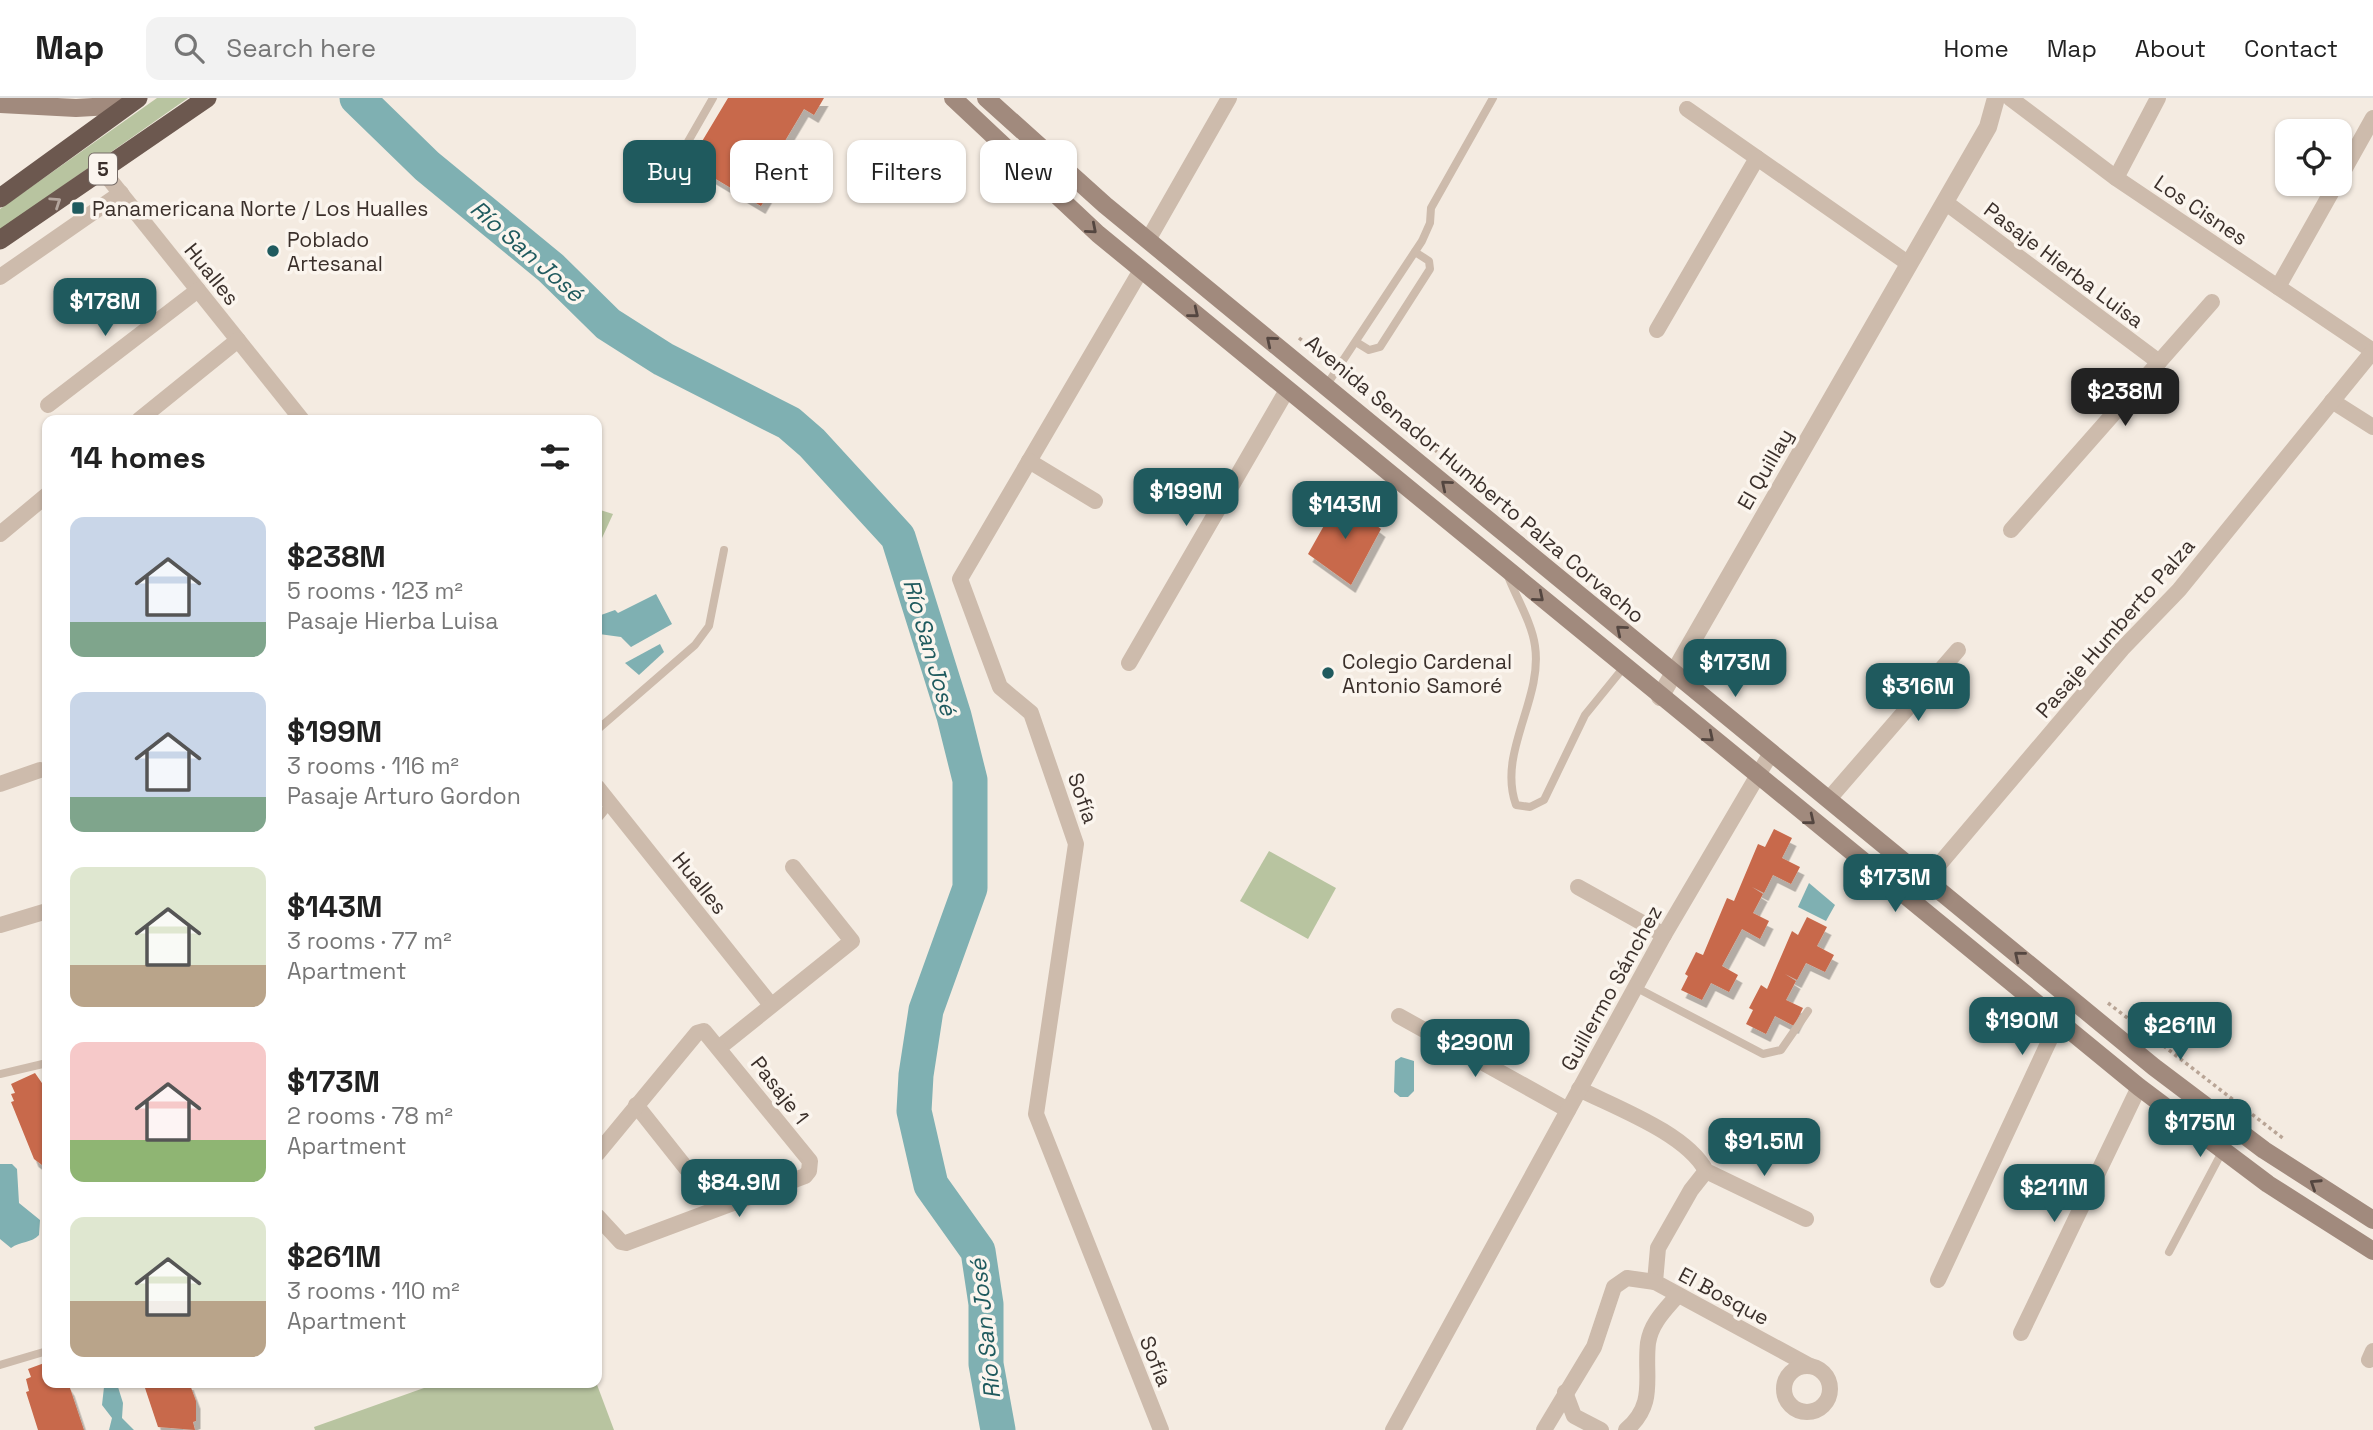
<!DOCTYPE html>
<meta charset="utf-8">
<style>
body{margin:0;font-family:"Space Grotesk",sans-serif;background:#f2f2f2;color:#222;height:100vh;display:flex;flex-direction:column;font-size:26px;white-space:nowrap}
*{box-sizing:border-box;margin:0}
p{font-size:23px;color:#767676}
.icon{flex:none;width:38px;height:38px;fill:none;stroke:currentColor;stroke-width:2;stroke-linecap:round;stroke-linejoin:round}
.map{position:relative;flex:1;overflow:hidden}
.panel{position:absolute;left:42px;top:317px;width:560px;height:973px;display:flex;flex-direction:column;background:#fff;border-radius:14px;box-shadow:0 2px 5px #0004}
.panel>*{flex:none}
.guide{position:absolute;left:623px;top:42px;width:665px;height:63px;display:flex;gap:14px}
.tools{position:absolute;left:2275px;top:21px;display:grid;gap:14px}
.tools a{display:grid;place-items:center;width:77px;height:77px;border-radius:14px;background:#fff;box-shadow:0 2px 5px #0004;font-size:35px}
.price{position:absolute;translate:-50% -60px;padding:0 16px;border-radius:14px;background:#1f5a5e;color:#fff;font-size:23px;line-height:46px;filter:drop-shadow(0 2px 4px #0008)}
.price::after{content:'';position:absolute;left:50%;top:42px;width:21px;height:16px;margin-left:-10px;background:inherit;clip-path:polygon(0 0,100% 0,50% 100%)}
.price.on{background:#222;color:#fff}
ul{padding:0;list-style:none}
li{display:flex;align-items:center;gap:21px;height:175px;padding:0 28px}
li span{display:grid;place-items:center;flex:none;width:196px;height:140px;border-radius:14px;color:#555}
li>.icon{margin-inline-start:auto}
span .icon{width:84px;height:84px;fill:#fffc;stroke-width:1}
li b{font-size:30px}
h2{display:flex;justify-content:space-between;align-items:center;height:84px;padding:0 28px;font-size:30px}
.chip{padding:0 24px;border-radius:14px;background:#fff;box-shadow:0 2px 5px #0004;font-size:24px;line-height:63px}
.chip.on{background:#1f5a5e;color:#fff}
header{display:flex;align-items:center;gap:42px;box-sizing:border-box;height:98px;padding:0 35px;background:#fff;border-bottom:2px solid #e0e0e0}
header strong{font-size:33px}
nav{display:flex;gap:38px;margin-inline-start:auto;font-size:24px}
.search{width:490px;height:63px;background:#f2f2f2;display:flex;align-items:center;gap:18px;box-sizing:border-box;padding:0 24px;border-radius:14px;color:#767676;font-size:26px}
.map>svg:first-child{display:block}
.green{fill:#b8c4a0}
.water{fill:#7fb0b2}
.lines{fill:none;stroke-linecap:round;stroke-linejoin:round}
.river{stroke:#7fb0b2;stroke-width:35}
.building{fill:#c8694b;filter:url(#shadow)}
.path{stroke:#b9a596;stroke-width:3.5;stroke-dasharray:3.5 3.5;stroke-linecap:butt}
.service{stroke:#cdbbac;stroke-width:8}
.minor{stroke:#cdbbac;stroke-width:16}
.tertiary{stroke:#cdbbac;stroke-width:18}
.secondary{stroke:#a18a7d;stroke-width:18}
.trunk{stroke:#6c584f;stroke-width:19}
.oneway{stroke:#b4a69e}
.oneway2{stroke:#544640}
.poi-dot{fill:#1f5a5e;stroke:#fbf5ee;stroke-width:2.5}
.labels{text-anchor:middle;dominant-baseline:central;stroke-width:7;stroke-linejoin:round;paint-order:stroke}
.shield{fill:#fbf5ee;stroke:#756b66;stroke-width:2}
.shield-label{font-size:19px;font-weight:bold;fill:#3b302b}
.poi-label{font-size:21px;fill:#3b302b;stroke:#fbf5ee;text-anchor:start}
.street-label{font-size:21px;fill:#3b302b;stroke:#fbf5ee}
.water-label{font-size:23px;font-style:italic;fill:#1f5a5e;stroke:#fbf5ee}
</style>
<header>
<strong>Map</strong>
<div class="search"><svg class="icon" aria-label="search" viewBox="0 0 24 24"><circle cx="10" cy="10" r="6"/><path d="M15 15l6 6"/></svg>Search here</div>
<nav><a>Home</a><a>Map</a><a>About</a><a>Contact</a></nav>
</header>
<div class="map">
<svg width="2373" height="1332" viewBox="0 0 2373 1332">
<defs>
<filter id="shadow"><feDropShadow dx="4.5" dy="8" stdDeviation="0" flood-color="#0004"/></filter>
</defs>
<rect width="100%" height="100%" fill="#f4ebe1"/>
<!-- green -->
<g class="green">
<polygon points="157,0 188,0 0,132 0,111"/>
<polygon points="597,411 613,416 597,451"/>
<polygon points="1269,753 1336,790 1308,841 1240,803"/>
<polygon points="596,1284 614,1332 315,1332 314,1329 438,1285"/>
</g>
<!-- water -->
<g class="water">
<polygon points="656,496 672,526 631,549 621,539 599,536 601,517 615,512 618,515"/>
<polygon points="660,546 664,554 639,577 625,565"/>
<polygon points="1809,785 1835,807 1826,823 1798,809"/>
<polygon points="1401,959 1414,963 1414,993 1408,999 1400,999 1394,994 1395,963"/>
<path d="M0,1066H12L17,1071L19,1105L40,1122L39,1137C32,1145 20,1143 11,1150L0,1141Z"/>
<polygon points="110,1286 118,1289 123,1305 122,1320 134,1332 109,1332 112,1320 102,1307 104,1289"/>
</g>
<g class="lines">
<!-- river -->
<polyline class="river" points="357,0 427,68 551,170 608,226 663,261 789,325 812,345 898,439 954,618 970,682 970,790 926,912 916,977 914,1013 931,1087 978,1153 986,1206 986,1266 998,1332"/>
</g>
<!-- building -->
<g class="building">
<polygon points="728,0 824,0 814,17 804,11 767,73 778,79 761,108 689,65"/>
<polygon points="1340,399 1381,431 1351,487 1308,456"/>
<polygon points="1774,731 1792,740 1782,760 1800,769 1791,786 1773,777 1764,795 1752,789 1763,796 1753,815 1769,823 1760,841 1742,831 1722,868 1738,877 1729,894 1711,885 1702,902 1681,892 1688,878 1685,876 1696,854 1703,857 1727,800 1734,803 1758,746 1765,749"/>
<polygon points="1807,819 1827,829 1817,848 1834,857 1825,874 1806,865 1797,882 1785,876 1796,883 1786,902 1803,910 1794,928 1775,918 1766,936 1746,926 1753,912 1749,910 1761,887 1767,891 1792,833 1798,837"/>
<polygon points="35,975 44,988 47,986 47,1078 42,1067 34,1061 11,1004 14,1003 11,996 15,995 11,986"/>
<polygon points="47,1264 47,1284 66,1284 70,1290 84,1332 38,1332 26,1294 29,1293 26,1281 31,1279 28,1271"/>
<polygon points="143,1284 189,1284 196,1303 196,1323 193,1324 195,1332 158,1329"/>
</g>
<g class="lines">
<!-- path -->
<g class="path">
<polyline points="1299,240 1329,264"/>
<polyline points="1348,280 1469,380"/>
<polyline points="2108,905 2284,1041"/>
</g>
<!-- service -->
<g class="service">
<polyline points="678,61 713,0"/>
<polyline points="1356,244 1369,252 1380,249 1430,171 1429,163 1415,154"/>
<polyline points="1326,288 1422,143 1430,125 1431,110 1493,0"/>
<path d="M1508,478C1516,499 1532,525 1535,548C1543,602 1497,654 1516,707L1530,709L1544,702L1585,617L1624,569"/>
<polyline points="597,632 695,547 709,528 724,452"/>
<polyline points="597,722 610,706"/>
<polyline points="1635,889 1763,956 1781,952 1808,913"/>
<polyline points="0,976 47,965"/>
<polyline points="2169,1154 2222,1054"/>
<polyline points="0,1267 47,1253"/>
</g>
<!-- minor -->
<g class="minor">
<polyline points="2010,0 2116,80 2373,253"/>
<polyline points="1687,11 1909,166"/>
<polyline points="102,72 302,322"/>
<polyline points="2340,79 2373,20"/>
<polyline points="2116,80 2158,0"/>
<polyline points="1945,104 2159,264"/>
<polyline points="1148,142 1229,0"/>
<polyline points="1141,172 960,481 1000,589 1031,615 1076,746 1036,1016 1161,1332"/>
<polyline points="0,179 121,95"/>
<polyline points="2278,189 2336,86"/>
<polyline points="1657,232 1757,60"/>
<polyline points="2332,303 2373,329"/>
<polyline points="48,307 198,192"/>
<polyline points="139,322 238,242"/>
<polyline points="1029,363 1095,403"/>
<polyline points="2011,432 2212,204"/>
<polyline points="0,436 47,397"/>
<polyline points="1129,565 1287,292"/>
<polyline points="0,686 40,672"/>
<polyline points="597,689 771,907"/>
<polyline points="1828,702 1958,552"/>
<polyline points="1926,782 2122,551 2179,492 2373,253"/>
<polyline points="1578,789 1664,837"/>
<polyline points="0,827 47,813"/>
<polyline points="1399,918 1568,1012"/>
<polyline points="720,949 852,843 793,769"/>
<path d="M1579,991C1617,1010 1687,1036 1706,1073L1806,1121"/>
<polyline points="636,1007 717,1109"/>
<polyline points="597,1056 697,935 704,933 810,1063 809,1073 805,1078 626,1145 621,1144 597,1118"/>
<polyline points="1706,1073 1691,1092 1658,1150 1655,1184 1810,1268"/>
<polyline points="1938,1182 2058,924"/>
<polyline points="2021,1235 2139,989"/>
<polyline points="2369,1262 2373,1253"/>
<circle cx="1807" cy="1291" r="23"/>
<polyline points="1565,1294 1574,1318 1601,1332"/>
<polyline points="1393,1332 1664,837 1771,655"/>
<polyline points="1544,1332 1594,1249 1614,1189 1627,1180 1655,1184"/>
<path d="M1626,1332C1657,1306 1644,1279 1648,1245C1651,1225 1665,1212 1677,1198"/>
</g>
<!-- tertiary -->
<polyline class="tertiary" points="1660,599 1988,29 1996,0"/>
<!-- secondary -->
<g class="secondary">
<polyline points="953,0 1098,136 2139,989 2268,1086 2373,1153"/>
<polyline points="986,0 1105,107 2154,969 2264,1052 2373,1122"/>
<polyline points="0,6 76,10 128,7"/>
</g>
<!-- trunk -->
<g class="trunk">
<polyline points="0,100 138,0"/>
<polyline points="0,142 207,0"/>
</g>
</g>
<!-- one-way arrows -->
<defs><path id="oneway-chevron" d="M-2-3.5L2.5 0L-2 3.5" fill="none" stroke-width="1.6" stroke-linecap="round" stroke-linejoin="round" transform="scale(1.75)"/></defs>
<use class="oneway" href="#oneway-chevron" transform="translate(56 104) rotate(-34)"/>
<g class="oneway2">
<use href="#oneway-chevron" transform="translate(1092 131) rotate(41)"/>
<use href="#oneway-chevron" transform="translate(1194 215) rotate(39)"/>
<use href="#oneway-chevron" transform="translate(1271 243) rotate(-140)"/>
<use href="#oneway-chevron" transform="translate(1446 387) rotate(-140)"/>
<use href="#oneway-chevron" transform="translate(1539 499) rotate(40)"/>
<use href="#oneway-chevron" transform="translate(1621 532) rotate(-140)"/>
<use href="#oneway-chevron" transform="translate(1709 639) rotate(40)"/>
<use href="#oneway-chevron" transform="translate(1810 722) rotate(39)"/>
<use href="#oneway-chevron" transform="translate(2019 858) rotate(-141)"/>
<use href="#oneway-chevron" transform="translate(2315 1086) rotate(-147)"/>
</g>
<!-- markers -->
<g class="poi-dot">
<rect x="71" y="103" width="14" height="14" rx="3.5"/>
<circle cx="273" cy="153" r="7"/>
<circle cx="1328" cy="575" r="7"/>
</g>
<g class="labels">
<!-- shield labels -->
<rect class="shield" x="89" y="55.5" width="28" height="31" rx="5"/>
<g class="shield-label">
<text x="103" y="71">5</text>
</g>
<!-- poi labels -->
<g class="poi-label">
<text x="92" y="110">Panamericana Norte / Los Hualles</text>
<text x="287" y="141">Poblado<tspan x="287" dy="24">Artesanal</tspan></text>
<text x="1342" y="563">Colegio Cardenal<tspan x="1342" dy="24">Antonio Samoré</tspan></text>
</g>
<!-- street labels -->
<g class="street-label">
<text transform="translate(2201 112) rotate(34)">Los Cisnes</text>
<text transform="translate(2064 167) rotate(37)">Pasaje Hierba Luisa</text>
<text transform="translate(212 176) rotate(51)">Hualles</text>
<text transform="translate(1765 371) rotate(-60)">El Quillay</text>
<text transform="translate(1475 381) rotate(40)">Avenida Senador Humberto Palza Corvacho</text>
<text transform="translate(2115 530) rotate(-49)">Pasaje Humberto Palza</text>
<text transform="translate(1083 700) rotate(71)">Sofía</text>
<text transform="translate(700 785) rotate(51)">Hualles</text>
<text transform="translate(1611 890) rotate(-61)">Guillermo Sánchez</text>
<text transform="translate(780 992) rotate(52)">Pasaje 1</text>
<text transform="translate(1724 1198) rotate(28)">El Bosque</text>
<text transform="translate(1156 1263) rotate(68)">Sofía</text>
</g>
<!-- water labels -->
<g class="water-label">
<text transform="translate(527 153) rotate(41)">Río San José</text>
<text transform="translate(930 549) rotate(74)">Río San José</text>
<text transform="translate(985 1231) rotate(-96)">Río San José</text>
</g>
</g>
</svg>
<div class="tools">
<a><svg class="icon" aria-label="locate" viewBox="0 0 24 24"><circle cx="12" cy="12" r="6"/><path d="M12 2v4M12 18v4M2 12h4M18 12h4"/></svg></a>
</div>
<b class="price" style="left:105px;top:240px">$178M</b>
<b class="price on" style="left:2125px;top:330px">$238M</b>
<b class="price" style="left:1186px;top:430px">$199M</b>
<b class="price" style="left:1345px;top:443px">$143M</b>
<b class="price" style="left:1735px;top:601px">$173M</b>
<b class="price" style="left:1918px;top:625px">$316M</b>
<b class="price" style="left:1895px;top:816px">$173M</b>
<b class="price" style="left:2022px;top:959px">$190M</b>
<b class="price" style="left:2180px;top:964px">$261M</b>
<b class="price" style="left:1475px;top:981px">$290M</b>
<b class="price" style="left:2200px;top:1061px">$175M</b>
<b class="price" style="left:1764px;top:1080px">$91.5M</b>
<b class="price" style="left:739px;top:1121px">$84.9M</b>
<b class="price" style="left:2054px;top:1126px">$211M</b>
<div class="guide">
<a class="chip on">Buy</a>
<a class="chip">Rent</a>
<a class="chip">Filters</a>
<a class="chip">New</a>
</div>
<section class="panel">
<h2>14 homes<svg class="icon" aria-label="filters" viewBox="0 0 24 24"><path d="M4 7h16M4 17h16"/><circle cx="9" cy="7" r="2"/><circle cx="15" cy="17" r="2"/></svg></h2>
<ul>
<li><span style="background:linear-gradient(#c9d6e8 75%,#7fa58c 0)"><svg class="icon" aria-label="home" viewBox="0 0 24 24"><path d="M3 11l9-7 9 7M6 9v11h12V9"/></svg></span><div><b>$238M</b><p>5 rooms · 123 m²</p><p>Pasaje Hierba Luisa</p></div></li>
<li><span style="background:linear-gradient(#c9d6e8 75%,#7fa58c 0)"><svg class="icon" aria-label="home" viewBox="0 0 24 24"><path d="M3 11l9-7 9 7M6 9v11h12V9"/></svg></span><div><b>$199M</b><p>3 rooms · 116 m²</p><p>Pasaje Arturo Gordon</p></div></li>
<li><span style="background:linear-gradient(#dfe7d0 70%,#b9a48a 0)"><svg class="icon" aria-label="home" viewBox="0 0 24 24"><path d="M3 11l9-7 9 7M6 9v11h12V9"/></svg></span><div><b>$143M</b><p>3 rooms · 77 m²</p><p>Apartment</p></div></li>
<li><span style="background:linear-gradient(#f6c9c9 70%,#8fb573 0)"><svg class="icon" aria-label="home" viewBox="0 0 24 24"><path d="M3 11l9-7 9 7M6 9v11h12V9"/></svg></span><div><b>$173M</b><p>2 rooms · 78 m²</p><p>Apartment</p></div></li>
<li><span style="background:linear-gradient(#dfe7d0 60%,#b9a48a 0)"><svg class="icon" aria-label="home" viewBox="0 0 24 24"><path d="M3 11l9-7 9 7M6 9v11h12V9"/></svg></span><div><b>$261M</b><p>3 rooms · 110 m²</p><p>Apartment</p></div></li>
</ul>
</section>
</div>
